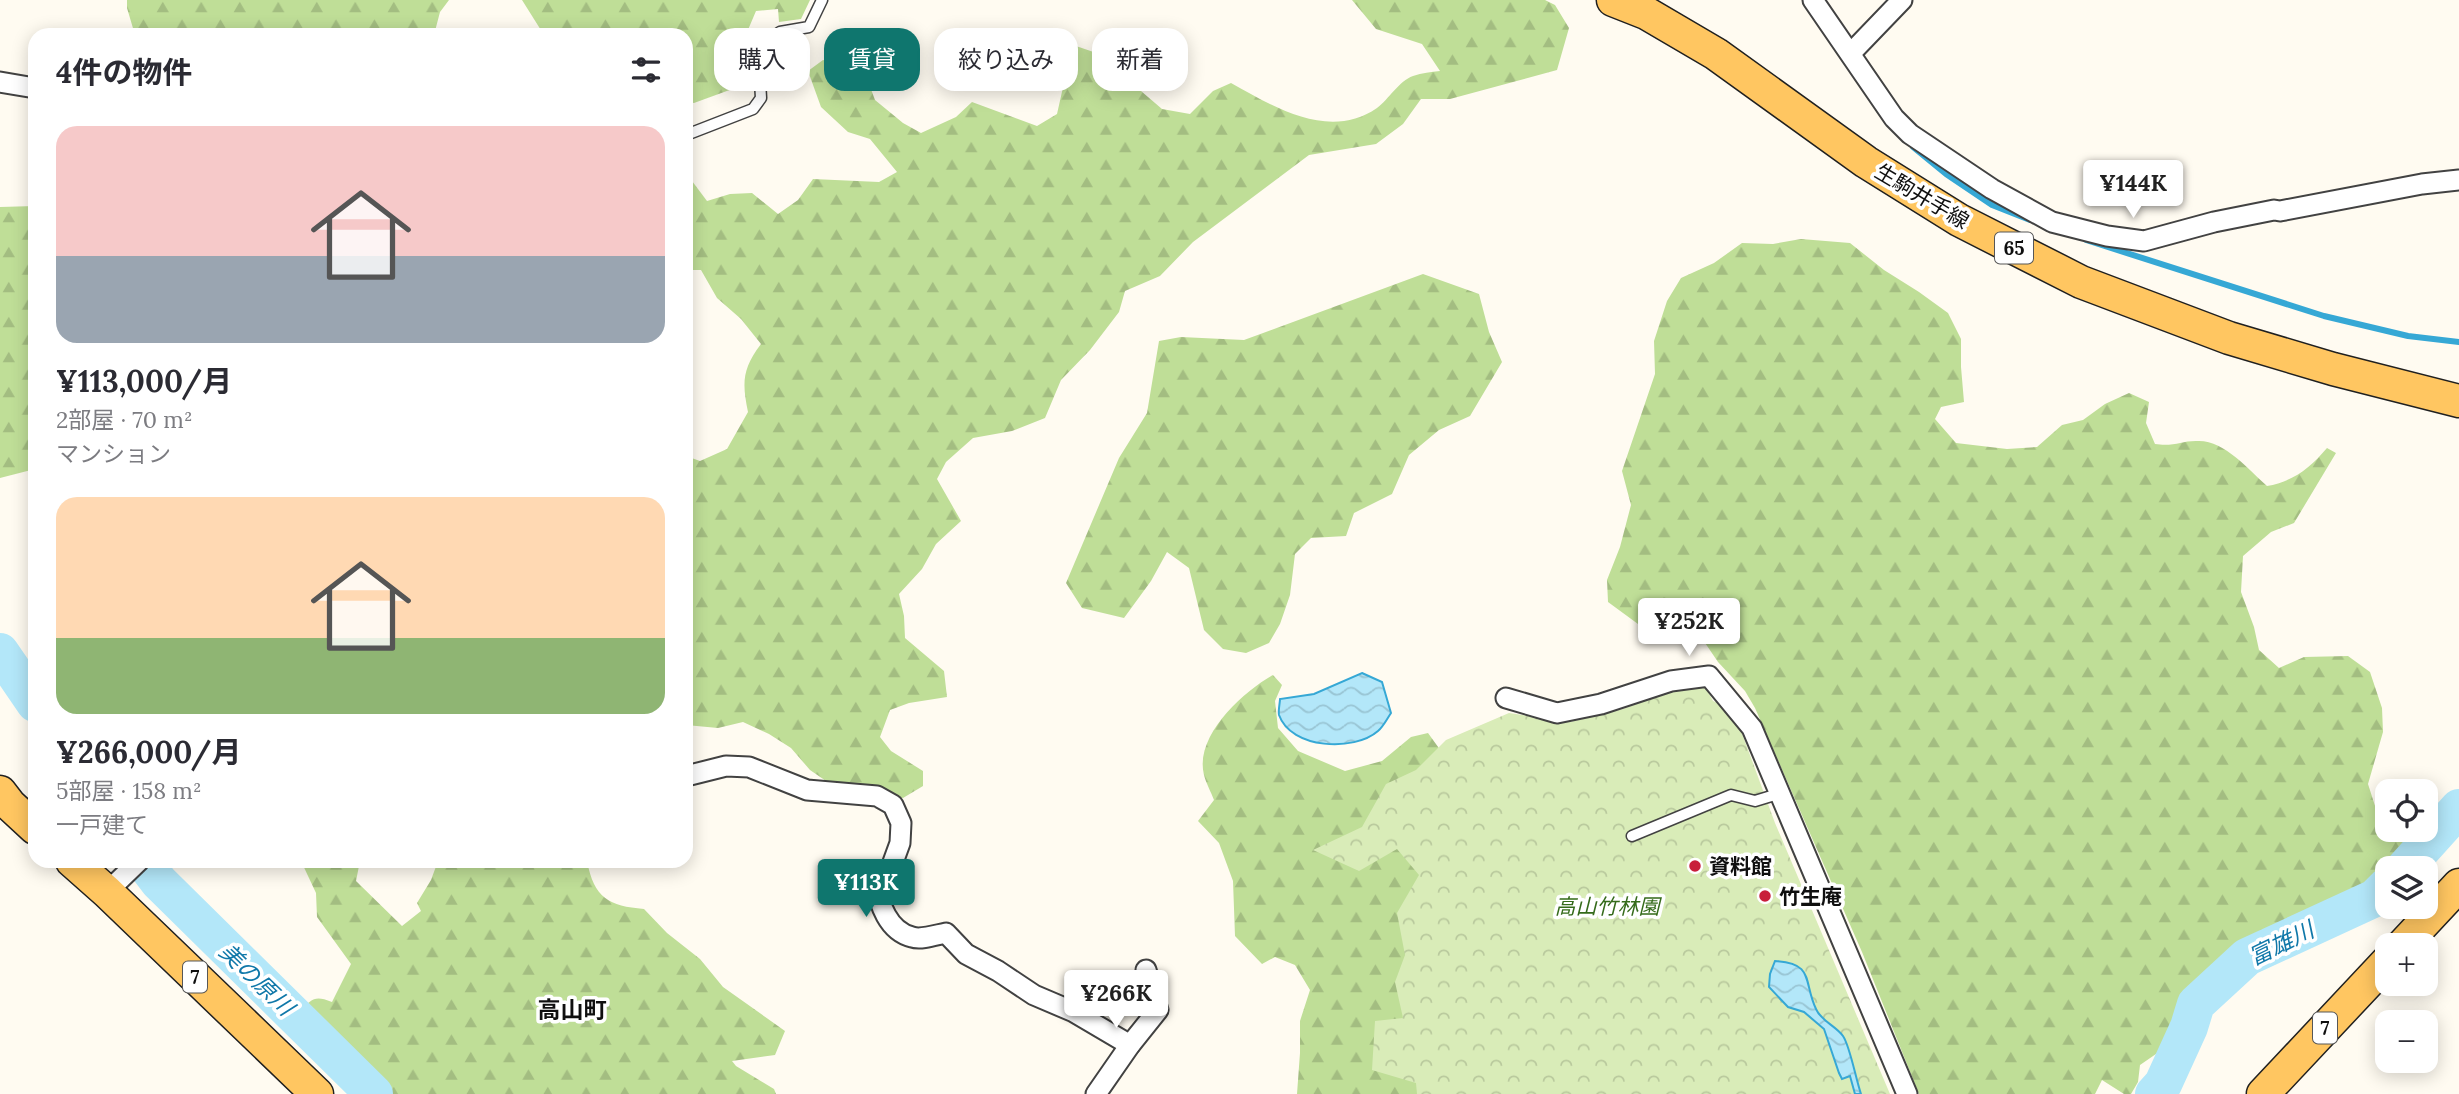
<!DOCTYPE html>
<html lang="ja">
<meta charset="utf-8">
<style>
body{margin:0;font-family:Lora,"Noto Sans JP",serif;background:#f7f7f7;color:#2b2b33;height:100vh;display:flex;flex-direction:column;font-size:26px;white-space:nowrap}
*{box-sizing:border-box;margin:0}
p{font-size:23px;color:#7c7c81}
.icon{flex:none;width:38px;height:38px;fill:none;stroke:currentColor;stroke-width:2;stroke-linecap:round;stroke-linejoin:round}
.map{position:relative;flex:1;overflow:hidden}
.side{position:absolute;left:28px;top:28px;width:665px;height:840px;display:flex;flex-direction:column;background:#fff;border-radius:21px;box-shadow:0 4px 18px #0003}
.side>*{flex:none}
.hud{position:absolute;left:714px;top:28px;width:665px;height:63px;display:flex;gap:14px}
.fabs{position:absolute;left:2375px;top:779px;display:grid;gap:14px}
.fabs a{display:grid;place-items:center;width:63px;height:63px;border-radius:14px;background:#fff;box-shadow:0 4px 18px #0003;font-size:35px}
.price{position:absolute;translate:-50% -60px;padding:0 16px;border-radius:7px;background:#fff;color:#222;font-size:23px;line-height:46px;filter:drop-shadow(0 2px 4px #0008)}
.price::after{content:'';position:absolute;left:50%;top:42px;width:21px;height:16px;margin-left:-10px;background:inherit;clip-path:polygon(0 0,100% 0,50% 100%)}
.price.selected{background:#0f766e;color:#fff}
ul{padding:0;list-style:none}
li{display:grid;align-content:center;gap:14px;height:371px;padding:0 28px}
li span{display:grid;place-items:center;height:217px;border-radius:21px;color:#555}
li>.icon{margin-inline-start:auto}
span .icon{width:126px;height:126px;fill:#fffc;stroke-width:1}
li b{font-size:30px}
h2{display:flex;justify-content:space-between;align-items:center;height:84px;padding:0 28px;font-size:30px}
.chip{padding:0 24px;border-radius:21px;background:#fff;box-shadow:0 4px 18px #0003;font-size:24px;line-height:63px}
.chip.selected{background:#0f766e;color:#fff}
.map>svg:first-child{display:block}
.forest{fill:url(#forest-firs)}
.park{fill:url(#park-crowns)}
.water{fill:url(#water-waves);stroke:#36a8d5;stroke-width:2}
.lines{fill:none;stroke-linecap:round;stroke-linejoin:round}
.stream{stroke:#36a8d5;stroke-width:6}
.river{stroke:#b3e7f9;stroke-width:38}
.service-casing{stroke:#424242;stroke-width:13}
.minor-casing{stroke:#424242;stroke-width:23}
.primary-casing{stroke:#202020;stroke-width:35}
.service{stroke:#fff;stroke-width:10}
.minor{stroke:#fff;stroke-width:19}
.primary{stroke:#ffc661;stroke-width:32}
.poi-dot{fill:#c81f3a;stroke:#fff;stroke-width:2.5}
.labels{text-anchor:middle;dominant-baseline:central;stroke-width:7;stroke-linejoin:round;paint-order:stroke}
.shield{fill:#fff;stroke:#575757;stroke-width:2}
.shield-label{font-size:19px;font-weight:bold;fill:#0f0f0f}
.street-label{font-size:21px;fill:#0f0f0f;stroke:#fff}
.poi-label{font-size:21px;font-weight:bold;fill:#0f0f0f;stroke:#fff;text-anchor:start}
.park-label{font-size:21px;font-style:italic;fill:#356b1b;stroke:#fff}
.water-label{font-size:23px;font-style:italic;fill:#1078a9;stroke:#fff}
.neighbourhood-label{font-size:23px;font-weight:bold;fill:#0f0f0f;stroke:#fff}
</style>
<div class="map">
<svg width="2459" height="1094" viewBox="0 0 2459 1094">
<defs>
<pattern id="forest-firs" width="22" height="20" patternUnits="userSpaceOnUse" patternTransform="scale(1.75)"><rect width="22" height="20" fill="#bfde97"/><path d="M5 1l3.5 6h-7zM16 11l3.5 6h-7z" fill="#a3bd81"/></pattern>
<pattern id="park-crowns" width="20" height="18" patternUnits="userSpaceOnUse" patternTransform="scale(1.75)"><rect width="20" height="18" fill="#d9ecb8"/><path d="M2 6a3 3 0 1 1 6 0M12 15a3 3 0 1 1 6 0" fill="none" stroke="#b9c99d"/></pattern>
<pattern id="water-waves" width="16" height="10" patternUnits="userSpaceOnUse" patternTransform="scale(1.75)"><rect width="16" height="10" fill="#b3e7f9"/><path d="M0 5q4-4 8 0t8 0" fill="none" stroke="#99c5d4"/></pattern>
</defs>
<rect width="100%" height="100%" fill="#fffbf1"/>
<!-- forest -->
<g class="forest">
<polygon points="127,0 449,0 440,12 434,35 135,35 127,8"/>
<polygon points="522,0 810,0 801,19 779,22 778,9 756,11 742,44 735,88 694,103 686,102 686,35 544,35"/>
<path d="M1352,0H1545L1555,5L1569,28L1557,70L1450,99H1421L1403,124L1376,144L1309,155L1193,242L1160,276L1125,291L1119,312L1090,350L1061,380L1045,418L1012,431L973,438L946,462L937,479L961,521L936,544L922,569L899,594L904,616L905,638L944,671L947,697L909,703L890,710L880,737L891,751L923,771V786L903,798L829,783L810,770L791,748L769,734L743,722L718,728L686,725V456L700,461L727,449L748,412C742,383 742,369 761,344L741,319L717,298L701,270H686V161L692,181L707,201L730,194L752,193L778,214L798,200L813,179L879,182L897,172L870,139L848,132L821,107L808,71L823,60L863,68L875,100L903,123L921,133L956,117L972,102L1037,126L1057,114L1066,74L1076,46L1111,58L1134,85L1162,109L1190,114L1213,91L1231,83C1274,107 1329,141 1377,108C1389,99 1399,81 1413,76C1422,73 1431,72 1440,71L1422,44L1376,29Z"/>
<polygon points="35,206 35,469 0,478 0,207"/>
<path d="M1801,239L1850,243L1884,270L1919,292L1948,313L1961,339V367L1964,402L1941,407L1935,419L1956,443L2007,449L2037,447L2062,425L2083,420L2105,404L2129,393L2149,402L2146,423L2155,444C2175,447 2182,440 2199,441C2225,441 2249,470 2267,486C2294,481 2310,468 2327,448L2336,453L2294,523L2271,532L2243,556L2241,592L2254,627L2259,650L2279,668L2304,657L2348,656L2370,672L2382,708L2383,732L2368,784L2376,809L2387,812V830H2413L2416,835L2392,868H2387V872L2346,892L2317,913L2268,935L2209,971L2177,1006L2169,1045L2140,1065L2138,1082L2131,1094H2124L2102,1080L2095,1094H1919L1862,952L1755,708L1745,691L1718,662L1697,631L1660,600L1638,624L1608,602L1607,580L1620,547L1631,505L1622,471L1655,374L1654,341L1667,301L1681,278L1714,263L1742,243L1773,244Z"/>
<polygon points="1423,274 1479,294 1489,332 1502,362 1470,416 1439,430 1409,455 1392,494 1354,513 1346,536 1311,538 1295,554 1290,595 1280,624 1269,643 1246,653 1223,649 1204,630 1189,568 1167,552 1151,581 1124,618 1082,608 1066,583 1119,458 1147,413 1159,341 1181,337 1244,340"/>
<path d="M1273,675L1282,685L1275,701L1278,728L1298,751L1345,771L1382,761L1411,737L1428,733L1441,751L1432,868L1428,1094H1297L1300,1053V1021L1310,990L1295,965L1275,957L1262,964L1235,936L1233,881L1219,843L1198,821L1214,800C1211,792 1206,783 1204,775C1194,736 1243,692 1273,675Z"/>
<path d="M301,861H360L356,881L402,926L421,911L417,903L431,880L438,861H482L505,867L512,861H587C594,898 609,906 644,909L667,933L700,959L723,987L785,1031L775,1055L732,1061L736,1066L774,1089L776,1094H380L299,1011C313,999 314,995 332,1002L351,964L317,917L316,893Z"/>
</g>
<!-- park -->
<polygon class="park" points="1689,684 1704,684 1713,701 1726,706 1736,717 1775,823 1890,1094 1417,1094 1416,1083 1372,1070 1375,1021 1403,1018 1395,982 1405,955 1397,913 1419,875 1397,849 1359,871 1313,850 1362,827 1386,784 1416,770 1446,740 1509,713 1570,722 1623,709"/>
<!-- water -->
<g class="water">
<path d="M1362,673L1382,682L1391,713C1387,719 1383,727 1378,731C1354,752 1291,749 1279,715C1278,711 1280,703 1280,699L1314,694Z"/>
<path d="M1775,961C1815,963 1803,982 1816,1009C1821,1021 1836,1026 1843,1036C1850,1046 1856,1080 1861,1094H1855L1850,1076L1842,1079L1839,1073L1824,1029L1804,1012L1788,1007L1769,987L1770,974Z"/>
</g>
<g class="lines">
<!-- stream -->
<g class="stream">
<polyline points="1913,147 1946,174 1992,205 2030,220"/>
<polyline points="2086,240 2324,316 2408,336 2459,342"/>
</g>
<!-- river -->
<g class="river">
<polyline points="0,652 35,703"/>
<polyline points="143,861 159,882 374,1094"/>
<polyline points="2405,868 2459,808"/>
<polyline points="2154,1094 2163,1084 2189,1027 2196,1004 2247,957 2375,898 2387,886"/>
</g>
<defs>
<g id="service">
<polyline points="686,135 753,109 761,98 758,47 780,32 809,27 822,0"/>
<polyline points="1632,836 1731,795 1755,801 1778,794"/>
</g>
<g id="minor">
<polyline points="1813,0 1894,118 1910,134 1992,189 2052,222 2107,236 2144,241 2214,222 2274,210 2280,211 2422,184 2459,180"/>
<polyline points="1851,53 1902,0"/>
<polyline points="0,82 35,88"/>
<polyline points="1506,698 1557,713 1601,704 1671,681 1709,676 1752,728 1907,1094"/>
<path d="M686,776L726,766L749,767L807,790L877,796L893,805L901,823L900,843L892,865L876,883C879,904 888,931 912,937C921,940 936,935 946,933L966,954L998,971L1034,995L1074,1012L1130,1045"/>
<polyline points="107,892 139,861"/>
<polyline points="1096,1094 1130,1045 1158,1010 1146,970"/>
</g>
<g id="primary">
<polyline points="1613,0 1646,13 1716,54 1866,162 1959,220 2081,282 2229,338 2333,369 2459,401"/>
<polyline points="0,792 10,805 35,828"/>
<polyline points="72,861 107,892 317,1094"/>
<polyline points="2403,945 2459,885"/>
<polyline points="2263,1094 2387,962"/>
</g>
</defs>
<!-- service casing -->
<use href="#service" class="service-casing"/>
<!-- minor casing -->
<use href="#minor" class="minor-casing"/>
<!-- primary casing -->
<use href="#primary" class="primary-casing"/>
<!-- service -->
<use href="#service" class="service"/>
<!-- minor -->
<use href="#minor" class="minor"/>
<!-- primary -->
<use href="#primary" class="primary"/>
</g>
<!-- markers -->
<g class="poi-dot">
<circle cx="1695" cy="866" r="7"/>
<circle cx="1765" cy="896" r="7"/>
</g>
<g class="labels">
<!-- shield labels -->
<g class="shield">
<rect x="1995" y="232.5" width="38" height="31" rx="5"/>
<rect x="183" y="961.5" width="24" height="31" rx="5"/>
<rect x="2313" y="1012.5" width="24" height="31" rx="5"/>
</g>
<g class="shield-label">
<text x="2014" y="248">65</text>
<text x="195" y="977">7</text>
<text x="2325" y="1028">7</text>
</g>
<!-- street labels -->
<g class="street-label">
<text transform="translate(1922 196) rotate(31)">生駒井手線</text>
</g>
<!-- poi labels -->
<g class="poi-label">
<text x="1709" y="866">資料館</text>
<text x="1779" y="896">竹生庵</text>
</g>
<!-- park labels -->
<g class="park-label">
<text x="1607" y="906">高山竹林園</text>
</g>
<!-- water labels -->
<g class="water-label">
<text transform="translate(2281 943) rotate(-26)">富雄川</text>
<text transform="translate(257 979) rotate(44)">美の原川</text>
</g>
<!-- neighbourhood labels -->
<g class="neighbourhood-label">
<text x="572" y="1009">高山町</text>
</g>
</g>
</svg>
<div class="fabs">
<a><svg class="icon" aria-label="locate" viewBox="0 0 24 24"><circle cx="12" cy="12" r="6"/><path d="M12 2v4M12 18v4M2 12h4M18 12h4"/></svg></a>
<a><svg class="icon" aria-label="layers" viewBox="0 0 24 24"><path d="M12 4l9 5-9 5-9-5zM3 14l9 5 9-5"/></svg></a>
<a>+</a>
<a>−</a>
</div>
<b class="price" style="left:2133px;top:220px">¥144K</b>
<b class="price" style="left:1689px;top:658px">¥252K</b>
<b class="price selected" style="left:866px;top:919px">¥113K</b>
<b class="price" style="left:1116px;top:1030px">¥266K</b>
<div class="hud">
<a class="chip">購入</a>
<a class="chip selected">賃貸</a>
<a class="chip">絞り込み</a>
<a class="chip">新着</a>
</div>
<section class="side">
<h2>4件の物件<svg class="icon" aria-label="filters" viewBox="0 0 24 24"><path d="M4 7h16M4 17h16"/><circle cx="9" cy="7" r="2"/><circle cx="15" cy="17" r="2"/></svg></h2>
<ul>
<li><span style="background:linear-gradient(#f6c9c9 60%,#9aa5b1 0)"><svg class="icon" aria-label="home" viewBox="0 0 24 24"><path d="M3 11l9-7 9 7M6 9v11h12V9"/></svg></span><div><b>¥113,000/月</b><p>2部屋 · 70 m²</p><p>マンション</p></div></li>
<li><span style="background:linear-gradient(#ffd9b3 65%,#8fb573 0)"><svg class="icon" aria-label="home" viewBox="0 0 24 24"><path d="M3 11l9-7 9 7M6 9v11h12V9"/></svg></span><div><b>¥266,000/月</b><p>5部屋 · 158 m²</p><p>一戸建て</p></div></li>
</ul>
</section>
</div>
